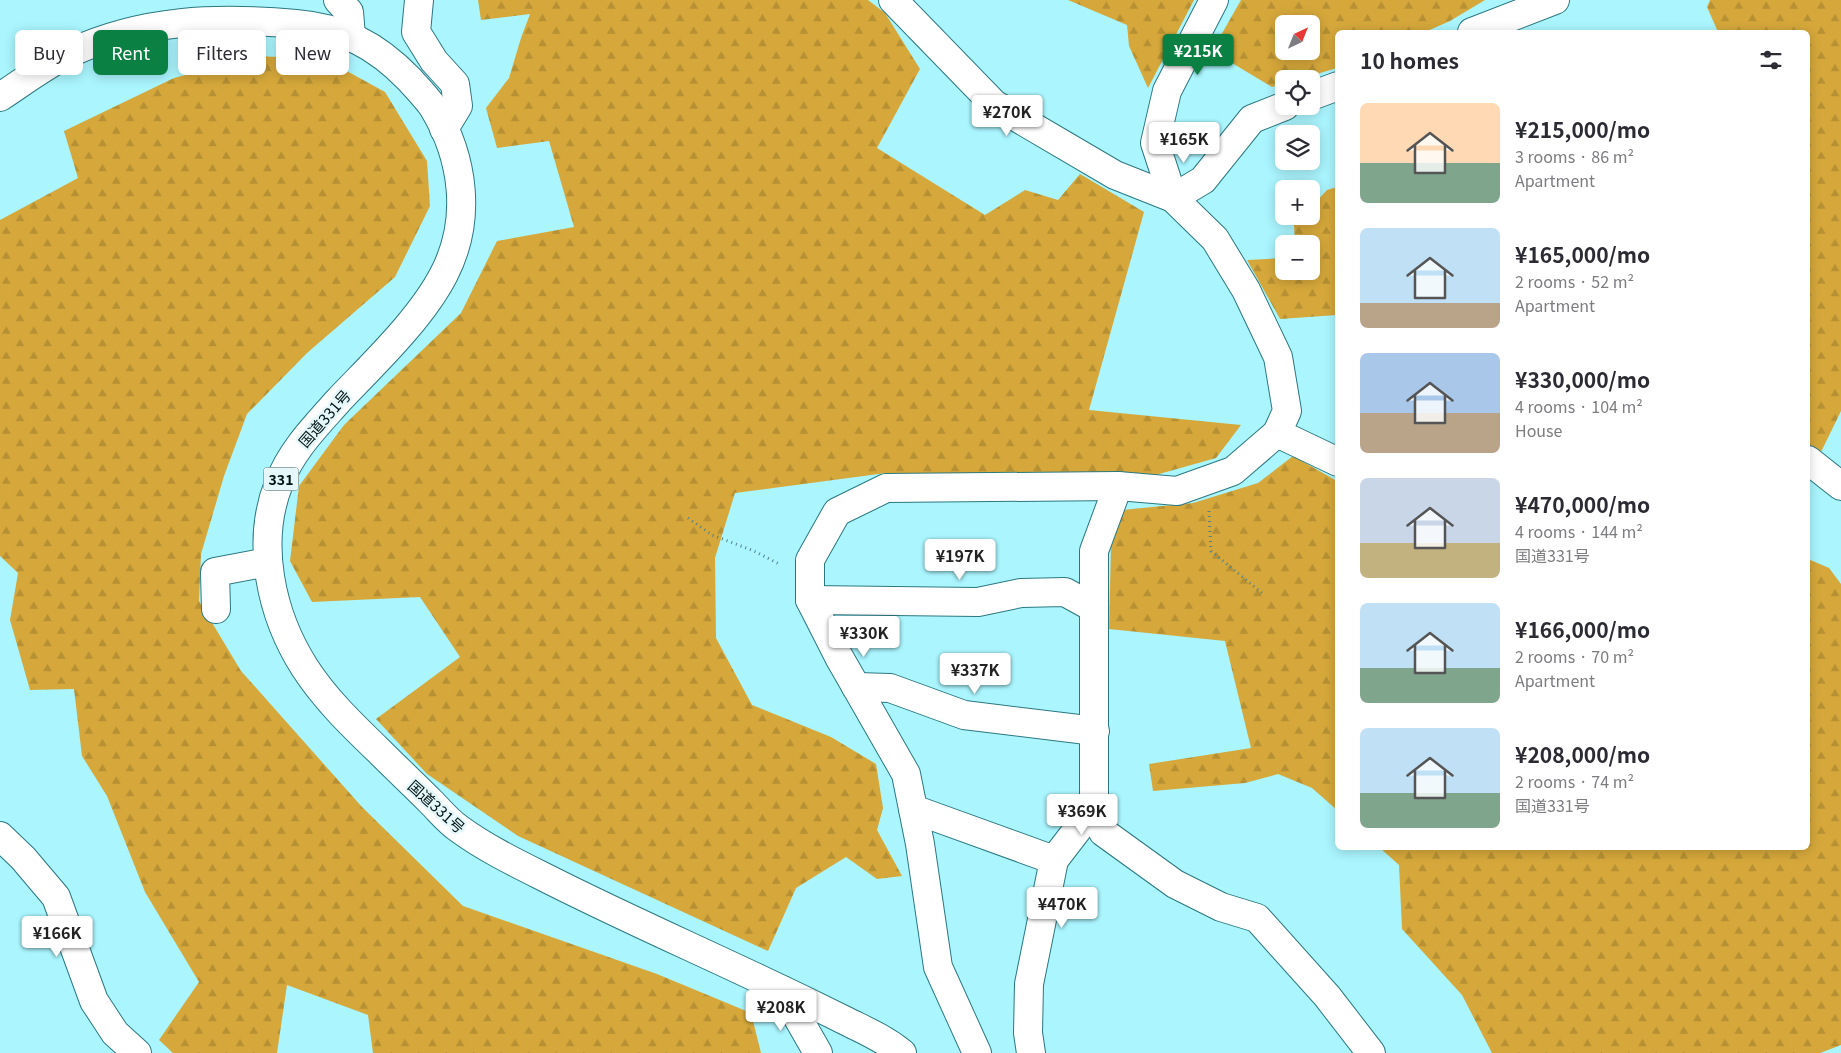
<!DOCTYPE html>
<meta charset="utf-8">
<style>
body{margin:0;font-family:Georgia,"Noto Sans JP",serif;background:#f2f2f3;color:#2b2b33;height:100vh;display:flex;flex-direction:column;font-size:19px;white-space:nowrap}
*{box-sizing:border-box;margin:0}
p{font-size:16px;color:#7c7c81}
.icon{flex:none;width:28px;height:28px;fill:none;stroke:currentColor;stroke-width:2;stroke-linecap:round;stroke-linejoin:round}
.map{position:relative;flex:1;overflow:hidden}
.sheet{position:absolute;left:1335px;top:30px;width:475px;height:820px;display:flex;flex-direction:column;background:#fff;border-radius:8px;box-shadow:0 2px 12px #0003}
.sheet>*{flex:none}
.hud{position:absolute;left:15px;top:30px;width:475px;height:45px;display:flex;gap:10px}
.needle{width:32px;rotate:43deg}
.fabs{position:absolute;left:1275px;top:15px;display:grid;gap:10px}
.fabs a{display:grid;place-items:center;width:45px;height:45px;border-radius:8px;background:#fff;box-shadow:0 2px 12px #0003;font-size:25px}
.price{position:absolute;translate:-50% -42px;padding:0 11px;border-radius:5px;background:#fff;color:#222;font-size:16px;line-height:32px;filter:drop-shadow(0 1px 2px #0008)}
.price::after{content:'';position:absolute;left:50%;top:30px;width:15px;height:11px;margin-left:-8px;background:inherit;clip-path:polygon(0 0,100% 0,50% 100%)}
.price.selected{background:#0b8043;color:#fff}
ul{padding:0;list-style:none}
li{display:flex;align-items:center;gap:15px;height:125px;padding:0 25px}
li span{display:grid;place-items:center;flex:none;width:140px;height:100px;border-radius:8px;color:#555}
li>.icon{margin-inline-start:auto}
span .icon{width:60px;height:60px;fill:#fffc;stroke-width:1}
li b{font-size:21px}
h2{display:flex;justify-content:space-between;align-items:center;height:60px;padding:0 25px;font-size:21px}
.pill{padding:0 18px;border-radius:8px;background:#fff;box-shadow:0 2px 12px #0003;font-size:18px;line-height:45px}
.pill.selected{background:#0b8043;color:#fff}
.map>svg:first-child{display:block}
.forest{fill:url(#forest-firs);fill-rule:evenodd}
.lines{fill:none;stroke-linecap:round;stroke-linejoin:round}
.minor-casing{stroke:#2b7880;stroke-width:30}
.highway-casing{stroke:#2b7880;stroke-width:30}
.path{stroke:#528086;stroke-width:3;stroke-dasharray:1 4;stroke-linecap:butt}
.minor{stroke:#fff;stroke-width:28}
.highway{stroke:#fff;stroke-width:28}
.labels{text-anchor:middle;dominant-baseline:central;stroke-width:5;stroke-linejoin:round;paint-order:stroke}
.shield{fill:#e5f7f9;stroke:#45585b;stroke-width:1}
.shield-label{font-size:14px;font-weight:bold;fill:#011417}
.street-label{font-size:15px;fill:#011417;stroke:#e5f7f9}
</style>
<div class="map">
<svg width="1841" height="1053" viewBox="0 0 1841 1053">
<defs>
<pattern id="forest-firs" width="22" height="20" patternUnits="userSpaceOnUse" patternTransform="scale(1.25)"><rect width="22" height="20" fill="#d6a83b"/><path d="M5 1l3.5 6h-7zM16 11l3.5 6h-7z" fill="#b69033"/></pattern>
</defs>
<rect width="100%" height="100%" fill="#aaf5fe"/>
<!-- forest -->
<g class="forest">
<polygon points="478,0 868,0 885,13 920,69 877,148 985,215 1025,190 1058,200 1080,174 1144,212 1089,410 1241,425 1216,458 1145,478 886,473 735,493 715,558 716,638 752,705 831,737 876,764 883,808 877,830 902,876 877,879 846,857 796,888 768,951 518,836 427,774 376,719 460,657 420,597 312,602 290,561 299,486 344,425 461,313 497,241 574,227 549,141 497,148 486,108 509,78 521,38 530,14 481,20"/>
<polygon points="1068,0 1194,0 1148,88 1129,46 1127,25"/>
<path d="M1241,0H1485L1450,21L1425,32H1338L1337,68L1300,79H1284V83L1272,87L1212,51ZM1284,24H1311V51H1284Z"/>
<polygon points="1710,0 1841,0 1841,411 1821,452 1808,446 1808,32 1718,32 1707,7"/>
<polygon points="256,56 325,59 385,92 427,161 430,206 395,277 307,353 247,414 224,476 201,554 199,601 241,671 362,807 463,906 657,974 751,1013 761,1053 373,1053 368,1015 287,985 277,1053 173,1053 159,1040 199,982 145,892 107,796 82,756 74,689 30,690 10,620 18,573 0,556 0,220 78,178 64,131 174,78"/>
<polygon points="1337,187 1337,315 1280,319 1247,260 1284,258 1284,271 1311,271 1311,244 1295,244 1294,225 1302,216 1311,216 1311,207 1327,190"/>
<polygon points="1293,456 1337,481 1337,810 1312,788 1278,774 1245,783 1153,791 1149,764 1251,748 1225,641 1109,629 1111,546 1122,510 1193,503 1258,483"/>
<polygon points="1808,559 1829,568 1841,584 1841,1045 1820,1053 1492,1053 1462,995 1402,929 1399,865 1380,848 1808,848"/>
</g>
<g class="lines">
<defs>
<g id="minor">
<polyline points="338,0 349,12 351,36"/>
<polyline points="419,0 416,32 434,61 455,84 458,106 444,129"/>
<polyline points="893,0 994,104 1115,175 1173,198 1215,239 1246,290 1278,357 1287,411 1277,433 1233,471 1177,491 1118,486 886,488 837,512 810,560 810,600 839,657 906,774 920,844 938,967 977,1053"/>
<polyline points="1472,32 1555,0"/>
<polyline points="1311,96 1338,86"/>
<polyline points="1173,198 1155,143 1167,91 1214,0"/>
<polyline points="1173,198 1203,180 1252,119 1285,106"/>
<polyline points="1277,433 1338,462"/>
<polyline points="1808,460 1841,486"/>
<polyline points="1118,486 1094,551 1094,808 1103,832 1175,884 1221,907 1257,918 1327,996 1371,1053"/>
<polyline points="810,600 978,602 1021,593 1065,592 1094,608"/>
<polyline points="216,609 215,572 268,562"/>
<polyline points="856,687 890,688 964,715 1095,731"/>
<polyline points="913,809 1054,860"/>
<polyline points="0,836 23,858 56,897 94,1001 115,1033 137,1053"/>
<polyline points="782,990 818,1053"/>
<polyline points="1031,1053 1028,1033 1029,984 1054,860 1094,808"/>
</g>
<path id="highway" d="M0,97C23,82 45,65 70,53C143,19 217,17 296,24C343,28 376,45 409,79C417,88 426,97 433,107C464,158 472,220 444,274C421,319 373,364 338,401C315,427 291,451 279,483C255,543 271,615 305,668C325,699 352,725 379,751C396,768 414,785 431,802C440,811 448,821 458,828C485,848 516,863 546,878C615,913 685,944 755,977C785,991 816,1006 846,1021C866,1031 885,1039 902,1053"/>
</defs>
<!-- minor casing -->
<use href="#minor" class="minor-casing"/>
<!-- highway casing -->
<use href="#highway" class="highway-casing"/>
<!-- path -->
<g class="path">
<polyline points="1209,511 1211,551 1263,594"/>
<polyline points="688,518 712,535 754,551 781,565"/>
</g>
<!-- minor -->
<use href="#minor" class="minor"/>
<!-- highway -->
<use href="#highway" class="highway"/>
</g>
<g class="labels">
<!-- shield labels -->
<rect class="shield" x="263.5" y="467.5" width="35" height="23" rx="4"/>
<g class="shield-label">
<text x="281" y="479">331</text>
</g>
<!-- street labels -->
<g class="street-label">
<text transform="translate(324 418) rotate(-49)">国道331号</text>
<text transform="translate(437 806) rotate(42)">国道331号</text>
</g>
</g>
</svg>
<div class="fabs">
<a><svg class="needle" viewBox="-14 -14 28 28"><path d="M0-13l5 13h-10z" fill="#e53935"/><path d="M0 13l5-13h-10z" fill="#7c7c81"/></svg></a>
<a><svg class="icon" aria-label="locate" viewBox="0 0 24 24"><circle cx="12" cy="12" r="6"/><path d="M12 2v4M12 18v4M2 12h4M18 12h4"/></svg></a>
<a><svg class="icon" aria-label="layers" viewBox="0 0 24 24"><path d="M12 4l9 5-9 5-9-5zM3 14l9 5 9-5"/></svg></a>
<a>+</a>
<a>−</a>
</div>
<b class="price selected" style="left:1198px;top:76px">¥215K</b>
<b class="price" style="left:1007px;top:137px">¥270K</b>
<b class="price" style="left:1184px;top:164px">¥165K</b>
<b class="price" style="left:960px;top:581px">¥197K</b>
<b class="price" style="left:864px;top:658px">¥330K</b>
<b class="price" style="left:975px;top:695px">¥337K</b>
<b class="price" style="left:1082px;top:836px">¥369K</b>
<b class="price" style="left:1062px;top:929px">¥470K</b>
<b class="price" style="left:57px;top:958px">¥166K</b>
<b class="price" style="left:781px;top:1032px">¥208K</b>
<div class="hud">
<a class="pill">Buy</a>
<a class="pill selected">Rent</a>
<a class="pill">Filters</a>
<a class="pill">New</a>
</div>
<section class="sheet">
<h2>10 homes<svg class="icon" aria-label="filters" viewBox="0 0 24 24"><path d="M4 7h16M4 17h16"/><circle cx="9" cy="7" r="2"/><circle cx="15" cy="17" r="2"/></svg></h2>
<ul>
<li><span style="background:linear-gradient(#ffd9b3 60%,#7fa58c 0)"><svg class="icon" aria-label="home" viewBox="0 0 24 24"><path d="M3 11l9-7 9 7M6 9v11h12V9"/></svg></span><div><b>¥215,000/mo</b><p>3 rooms · 86 m²</p><p>Apartment</p></div></li>
<li><span style="background:linear-gradient(#bfe0f5 75%,#b9a48a 0)"><svg class="icon" aria-label="home" viewBox="0 0 24 24"><path d="M3 11l9-7 9 7M6 9v11h12V9"/></svg></span><div><b>¥165,000/mo</b><p>2 rooms · 52 m²</p><p>Apartment</p></div></li>
<li><span style="background:linear-gradient(#a9c7e8 60%,#b9a48a 0)"><svg class="icon" aria-label="home" viewBox="0 0 24 24"><path d="M3 11l9-7 9 7M6 9v11h12V9"/></svg></span><div><b>¥330,000/mo</b><p>4 rooms · 104 m²</p><p>House</p></div></li>
<li><span style="background:linear-gradient(#c9d6e8 65%,#c2b280 0)"><svg class="icon" aria-label="home" viewBox="0 0 24 24"><path d="M3 11l9-7 9 7M6 9v11h12V9"/></svg></span><div><b>¥470,000/mo</b><p>4 rooms · 144 m²</p><p>国道331号</p></div></li>
<li><span style="background:linear-gradient(#bfe0f5 65%,#7fa58c 0)"><svg class="icon" aria-label="home" viewBox="0 0 24 24"><path d="M3 11l9-7 9 7M6 9v11h12V9"/></svg></span><div><b>¥166,000/mo</b><p>2 rooms · 70 m²</p><p>Apartment</p></div></li>
<li><span style="background:linear-gradient(#bfe0f5 65%,#7fa58c 0)"><svg class="icon" aria-label="home" viewBox="0 0 24 24"><path d="M3 11l9-7 9 7M6 9v11h12V9"/></svg></span><div><b>¥208,000/mo</b><p>2 rooms · 74 m²</p><p>国道331号</p></div></li>
</ul>
</section>
</div>
